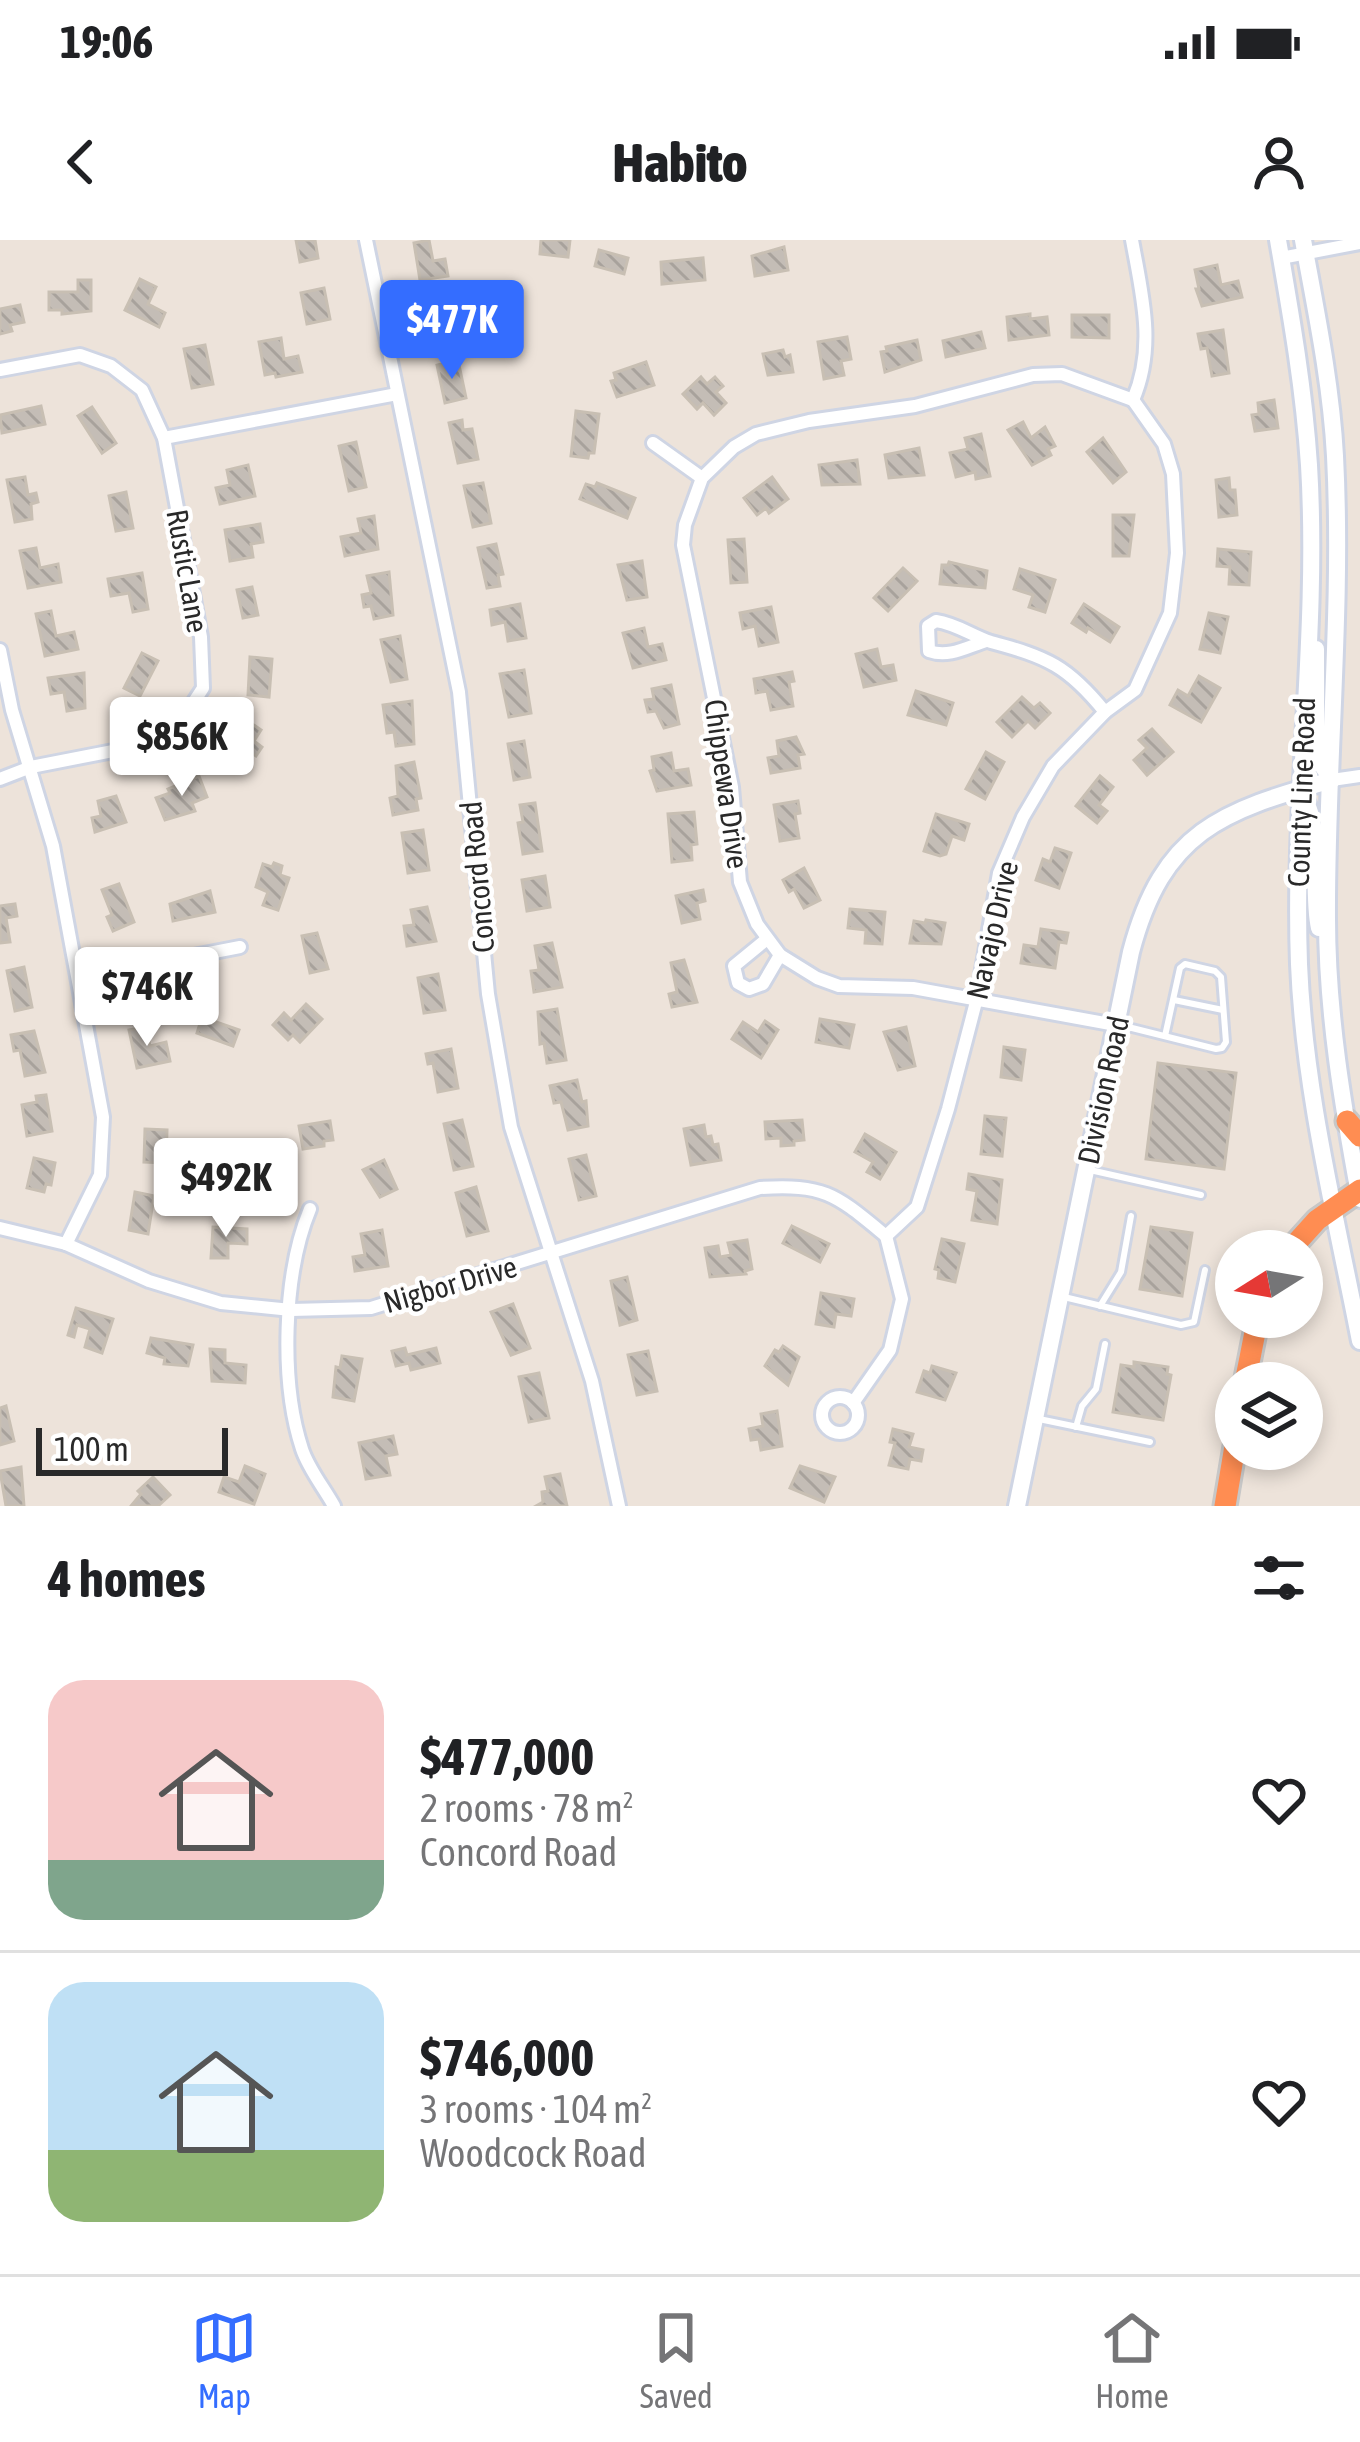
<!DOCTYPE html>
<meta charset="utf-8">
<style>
body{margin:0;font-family:"Asap Condensed",sans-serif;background:#f6f6f6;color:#202124;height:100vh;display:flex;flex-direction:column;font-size:45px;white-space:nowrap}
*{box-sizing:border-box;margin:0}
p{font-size:39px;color:#757577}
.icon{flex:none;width:66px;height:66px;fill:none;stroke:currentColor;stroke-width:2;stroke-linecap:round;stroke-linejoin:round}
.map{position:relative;height:1266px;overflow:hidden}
.details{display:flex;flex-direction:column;background:#fff;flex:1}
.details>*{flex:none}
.needle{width:78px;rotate:259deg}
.controls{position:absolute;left:1215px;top:990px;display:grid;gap:24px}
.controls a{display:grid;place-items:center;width:108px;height:108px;border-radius:50%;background:#fff;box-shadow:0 6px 18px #0003;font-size:60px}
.scale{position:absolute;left:36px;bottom:30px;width:192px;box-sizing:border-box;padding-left:12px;border:6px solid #292929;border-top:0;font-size:33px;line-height:42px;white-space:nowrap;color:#292929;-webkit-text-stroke:9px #fff;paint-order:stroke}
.price{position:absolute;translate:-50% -102px;padding:0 27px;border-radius:12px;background:#fff;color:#222;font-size:39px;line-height:78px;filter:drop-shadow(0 3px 6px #0008)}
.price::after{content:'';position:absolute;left:50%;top:72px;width:36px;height:27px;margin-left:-18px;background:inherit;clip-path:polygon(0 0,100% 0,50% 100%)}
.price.current{background:#346dff;color:#fff}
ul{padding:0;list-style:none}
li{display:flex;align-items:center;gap:36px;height:300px;padding:0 48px}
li+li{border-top:3px solid #e0e0e0}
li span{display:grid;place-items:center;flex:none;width:336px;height:240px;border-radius:36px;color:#555}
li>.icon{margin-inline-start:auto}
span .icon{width:144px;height:144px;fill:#fffc;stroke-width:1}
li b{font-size:51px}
h2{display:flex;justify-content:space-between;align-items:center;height:144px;padding:0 48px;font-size:51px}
.status{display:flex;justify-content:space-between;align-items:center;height:84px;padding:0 60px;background:#fff;direction:ltr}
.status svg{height:33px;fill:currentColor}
header{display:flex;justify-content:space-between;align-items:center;height:156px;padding:0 48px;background:#fff;font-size:54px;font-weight:800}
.tabs{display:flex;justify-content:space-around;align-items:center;height:168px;border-top:3px solid #e0e0e0;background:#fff;font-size:33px;color:#757577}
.tabs a{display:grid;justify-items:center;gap:6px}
.tabs .current{color:#346dff}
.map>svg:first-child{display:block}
.building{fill:url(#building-back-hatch);stroke:#c8bfb3;stroke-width:3}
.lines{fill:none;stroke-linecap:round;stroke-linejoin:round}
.lane-casing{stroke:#cfd5e4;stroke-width:12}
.street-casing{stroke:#cfd5e4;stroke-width:18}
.secondary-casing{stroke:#cfd5e4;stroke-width:22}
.highway-casing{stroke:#c7c7c7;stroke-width:27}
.lane{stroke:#fff;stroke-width:6}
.street{stroke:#fff;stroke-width:12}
.secondary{stroke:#fff;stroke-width:16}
.highway{stroke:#ff8d52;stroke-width:21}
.labels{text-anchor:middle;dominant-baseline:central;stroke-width:9;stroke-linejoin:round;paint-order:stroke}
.street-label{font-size:30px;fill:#292929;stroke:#fff}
</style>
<div class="status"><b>19:06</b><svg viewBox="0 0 49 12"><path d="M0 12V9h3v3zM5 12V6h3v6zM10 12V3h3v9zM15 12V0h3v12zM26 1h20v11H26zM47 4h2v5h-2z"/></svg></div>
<header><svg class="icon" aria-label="back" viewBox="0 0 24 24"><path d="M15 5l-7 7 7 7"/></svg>Habito<svg class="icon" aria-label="person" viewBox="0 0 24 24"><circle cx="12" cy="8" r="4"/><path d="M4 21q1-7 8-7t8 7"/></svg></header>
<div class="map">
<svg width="1360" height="1266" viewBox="0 0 1360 1266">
<defs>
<pattern id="building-back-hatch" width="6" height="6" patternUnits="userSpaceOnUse" patternTransform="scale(3)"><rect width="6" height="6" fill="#c4bdb6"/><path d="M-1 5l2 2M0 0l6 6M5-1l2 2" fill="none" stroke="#a8a29c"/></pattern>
</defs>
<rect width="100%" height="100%" fill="#ede3da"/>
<!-- building -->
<g class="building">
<polygon points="296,0 315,0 318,18 300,22"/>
<polygon points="429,0 433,21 445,19 448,36 420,40 414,3"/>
<polygon points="541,0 570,0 568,17 540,14"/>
<polygon points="784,7 788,30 755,36 752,16"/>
<polygon points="599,10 628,18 624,34 595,26"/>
<polygon points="703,18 705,40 662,44 661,22"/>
<polygon points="1217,25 1221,45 1238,41 1242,57 1202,66 1196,49 1199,49 1195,30"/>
<polygon points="140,39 156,47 148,64 165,73 159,87 125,70"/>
<polygon points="78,40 91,40 91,71 62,74 62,70 49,70 49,52 78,52"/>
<polygon points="324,48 330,79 307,84 301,53"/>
<polygon points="439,51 445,98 431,101 421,55"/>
<polygon points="20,65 24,82 10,85 12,91 0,94 0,69"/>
<polygon points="1030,74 1030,79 1047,77 1049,95 1009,100 1007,77"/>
<polygon points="1072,75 1109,75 1109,98 1072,97"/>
<polygon points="1223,90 1229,133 1212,136 1207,108 1201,109 1198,94"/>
<polygon points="981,92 985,108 946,117 943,101"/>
<polygon points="847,97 851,119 841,121 844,135 824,139 818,102"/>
<polygon points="281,98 284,119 298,116 302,132 276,137 275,133 265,135 259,102"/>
<polygon points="917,100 921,120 885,132 881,112 887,111 886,107"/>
<polygon points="205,105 213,144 192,148 184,109"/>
<polygon points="783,110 785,117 790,115 793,132 768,135 763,114"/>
<polygon points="458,120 466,158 445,163 437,125"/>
<polygon points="646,122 654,145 617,157 611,141 616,140 614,133"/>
<polygon points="701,137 707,144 715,137 723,146 716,152 726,163 714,175 703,163 697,169 683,154"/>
<polygon points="1274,160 1278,188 1255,191 1252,175 1259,174 1258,163"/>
<polygon points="41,166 45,184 2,193 0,175"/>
<polygon points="92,167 116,203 102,213 78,176"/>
<polygon points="576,171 599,174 594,213 589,213 588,218 571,216"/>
<polygon points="462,180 463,190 472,189 478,219 458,223 449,183"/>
<polygon points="1023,182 1031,198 1045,187 1055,206 1048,209 1051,215 1032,225 1008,190"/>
<polygon points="981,194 990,236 976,239 975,232 956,237 950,213 968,209 965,198"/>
<polygon points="1103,198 1126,232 1113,243 1087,212"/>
<polygon points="356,202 366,247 349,251 339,206"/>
<polygon points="919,208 924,235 889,238 885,215"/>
<polygon points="857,220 860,244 822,245 819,225"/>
<polygon points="248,225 255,256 220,264 216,248 230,245 227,230"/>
<polygon points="25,237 28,255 36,253 38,262 31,264 32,279 15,282 7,240"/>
<polygon points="772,237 788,259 769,273 766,268 757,275 744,258"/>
<polygon points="1229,238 1230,250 1235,250 1237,275 1219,277 1216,240"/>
<polygon points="483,243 491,283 473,287 464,246"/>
<polygon points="597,243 635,258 627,278 580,259 586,244 595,247"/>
<polygon points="126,252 133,288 116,291 109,256"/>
<polygon points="1113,275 1134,275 1129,316 1113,316"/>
<polygon points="374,276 378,309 345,316 341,297 361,293 358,279"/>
<polygon points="260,284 263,302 251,304 253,317 230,321 225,290"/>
<polygon points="744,299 747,342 731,343 728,300"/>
<polygon points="496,304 503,334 498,335 500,346 487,348 478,308"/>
<polygon points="36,308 40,328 58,324 61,342 28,348 20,311"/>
<polygon points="1218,309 1251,312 1249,345 1229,344 1230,327 1217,326"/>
<polygon points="642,321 647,357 627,360 618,325"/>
<polygon points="949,322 987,331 985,348 940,344 942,325 948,325"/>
<polygon points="903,328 917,341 888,371 874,358"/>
<polygon points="1020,329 1055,340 1045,372 1029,367 1033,355 1014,349"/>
<polygon points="389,332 393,375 374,379 371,366 364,367 362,355 371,353 367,336"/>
<polygon points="142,333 148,369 133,372 129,353 111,356 108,339"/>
<polygon points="252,347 258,375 243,378 237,350"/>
<polygon points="520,364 526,398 508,401 505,382 492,385 490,370"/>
<polygon points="1084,364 1119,387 1110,402 1088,388 1086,392 1072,383"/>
<polygon points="771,367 778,402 759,406 755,386 743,389 740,373"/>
<polygon points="51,371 56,396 74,392 78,409 45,416 36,374"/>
<polygon points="1209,373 1228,377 1220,413 1200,409"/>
<polygon points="644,388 648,407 662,404 666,420 633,428 623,393"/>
<polygon points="400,396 407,439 391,442 381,400"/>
<polygon points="877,409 881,427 893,425 896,440 864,447 856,414"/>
<polygon points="142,413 158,421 140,456 124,448"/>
<polygon points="250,417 272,419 269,457 248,455"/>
<polygon points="524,430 531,473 509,477 500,434"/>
<polygon points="792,432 794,441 789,442 793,466 771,470 767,451 756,453 754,439"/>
<polygon points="84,433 85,468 67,471 64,452 51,454 48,438"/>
<polygon points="1199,436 1220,448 1201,482 1170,465 1178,450 1188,456"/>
<polygon points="671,445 679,484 664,488 656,471 648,472 645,460 654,459 652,449"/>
<polygon points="916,451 953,463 946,485 908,475"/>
<polygon points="1022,457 1034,468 1040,463 1050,473 1035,488 1028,481 1012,497 997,482"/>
<polygon points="412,461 414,504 396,506 394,492 387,493 383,465"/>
<polygon points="245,479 261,490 254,501 262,507 256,516 247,510 232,531 216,520"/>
<polygon points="1152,489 1173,512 1147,535 1134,520 1147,508 1139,500"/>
<polygon points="796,497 804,514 798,515 800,528 771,533 768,518 779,516 777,501"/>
<polygon points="524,501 530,537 514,540 508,504"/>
<polygon points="986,512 1004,522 985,559 966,549"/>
<polygon points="671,513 674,531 688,529 691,545 657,551 650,531 654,530 652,517"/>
<polygon points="414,522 421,558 416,559 418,570 393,575 390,558 398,556 396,526"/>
<polygon points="199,536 207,557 192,563 195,571 165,580 156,558 170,553 168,549"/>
<polygon points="1100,536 1113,547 1099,565 1107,571 1097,583 1076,566"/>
<polygon points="116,556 126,582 95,592 92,578 101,576 98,561"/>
<polygon points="798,561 800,573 795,574 799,598 780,601 774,565"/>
<polygon points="535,563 542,611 523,614 518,583 523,582 520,565"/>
<polygon points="694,572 697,604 691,605 692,620 672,622 668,574"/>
<polygon points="936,574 969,584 964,600 952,596 946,614 940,616 924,611"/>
<polygon points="423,590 429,630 408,633 402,593"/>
<polygon points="1055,608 1071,613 1059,648 1036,640 1043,619 1050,622"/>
<polygon points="274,623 282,626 280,635 289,638 278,670 263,665 268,652 256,647 263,624 272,627"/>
<polygon points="804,628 820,660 804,668 794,649 789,652 783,640"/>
<polygon points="545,636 550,667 527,671 522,640"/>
<polygon points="119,644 134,682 113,691 107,677 112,675 102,650"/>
<polygon points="703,650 705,661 697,663 700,679 682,683 676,656"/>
<polygon points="210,651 215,672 173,681 170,664"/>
<polygon points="15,664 17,676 6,678 10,702 0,703 0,666"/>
<polygon points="427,667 436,701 407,706 404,686 414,685 411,670"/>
<polygon points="850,669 885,672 882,704 865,703 866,690 848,688"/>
<polygon points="926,680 945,683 941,704 910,703 914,681 925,683"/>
<polygon points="1041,689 1068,693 1066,703 1059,702 1055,728 1021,723 1024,705 1038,707"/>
<polygon points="317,693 328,729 310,733 302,696"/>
<polygon points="552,703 562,747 534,752 531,731 539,730 535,706"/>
<polygon points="684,720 697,762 672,767 669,754 677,752 671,723"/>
<polygon points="24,727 32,767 15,771 7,731"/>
<polygon points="438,734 445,770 424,773 418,738"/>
<polygon points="306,764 322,779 300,802 293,795 288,800 273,785 284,773 291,780"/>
<polygon points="557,769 566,820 547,823 544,803 540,804 538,772"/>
<polygon points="202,777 239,790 233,806 197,793"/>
<polygon points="820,779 854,785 849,808 816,802"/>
<polygon points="765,781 778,790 761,818 732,799 743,782 758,792"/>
<polygon points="145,787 150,806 166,802 170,821 137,828 129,790"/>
<polygon points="906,787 915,826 898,830 884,792"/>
<polygon points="34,791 45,832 25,836 20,810 14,811 11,795"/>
<polygon points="1004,807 1025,810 1021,840 1001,837"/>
<polygon points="451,809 458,848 438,852 433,823 428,824 426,814"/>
<polygon points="1158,823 1236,833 1224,929 1146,919"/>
<polygon points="577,840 582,862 586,861 588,886 568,890 561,862 554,863 550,846"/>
<polygon points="46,855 52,891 27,896 22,865 37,862 36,856"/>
<polygon points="985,876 1006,878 1002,916 981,914"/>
<polygon points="462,880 473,926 454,930 444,884"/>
<polygon points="802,880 804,900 794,901 794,905 781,906 781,898 766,899 765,882"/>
<polygon points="330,881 333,900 324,901 324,906 303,909 299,886"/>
<polygon points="704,885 706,897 711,896 713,905 718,904 721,920 691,925 684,889"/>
<polygon points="145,889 167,890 166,923 144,922"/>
<polygon points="865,894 896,912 880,939 867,932 873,922 855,912"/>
<polygon points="251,913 266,920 250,955 219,941 226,925 242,932"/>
<polygon points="586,915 596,956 579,960 569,919"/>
<polygon points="34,918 55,923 51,945 46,944 44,952 27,948"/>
<polygon points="384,920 397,949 380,957 363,930"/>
<polygon points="969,934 1002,940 997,984 972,980 977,951 967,949"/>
<polygon points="476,947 488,991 467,996 456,953"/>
<polygon points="135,952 154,956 148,994 129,990"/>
<polygon points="792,986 829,1004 820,1022 783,1003"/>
<polygon points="213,987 247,989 247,1004 228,1003 228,1018 211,1018"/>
<polygon points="1151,987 1192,993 1182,1056 1140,1049"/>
<polygon points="382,990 388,1026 355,1031 353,1017 365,1015 361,994"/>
<polygon points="942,999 964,1004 955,1042 938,1038 939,1030 935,1029"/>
<polygon points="747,1000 752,1029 745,1031 746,1034 710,1037 705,1008 718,1006 720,1017 731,1015 728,1003"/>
<polygon points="627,1037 637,1080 620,1085 611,1041"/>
<polygon points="821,1053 854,1059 851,1076 836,1074 834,1087 816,1084"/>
<polygon points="513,1064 530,1108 511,1115 491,1072"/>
<polygon points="76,1068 113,1079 102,1113 85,1107 90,1089 77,1085 74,1097 68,1095"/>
<polygon points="151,1098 193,1105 188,1126 164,1124 165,1118 147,1113"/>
<polygon points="783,1106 799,1117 788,1145 765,1126 775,1110 779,1112"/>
<polygon points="405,1108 407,1115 436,1108 440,1123 411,1130 409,1123 396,1126 392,1111"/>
<polygon points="210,1109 225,1110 225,1123 246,1125 245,1143 212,1141"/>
<polygon points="648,1111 657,1151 637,1155 628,1115"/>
<polygon points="342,1116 362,1119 354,1161 333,1157 336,1127 340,1128"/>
<polygon points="1134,1122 1168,1127 1167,1134 1171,1135 1163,1180 1113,1172 1121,1125 1134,1127"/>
<polygon points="932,1126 956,1133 945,1160 917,1152 924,1131 930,1133"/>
<polygon points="539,1133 549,1178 529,1182 519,1137"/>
<polygon points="6,1166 14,1201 0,1205 0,1168"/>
<polygon points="777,1171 782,1206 761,1210 759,1199 751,1200 749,1189 763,1186 761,1174"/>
<polygon points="893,1189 913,1194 909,1207 923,1210 921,1221 910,1219 908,1229 889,1225 895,1203 890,1202"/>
<polygon points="393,1196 397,1214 386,1216 390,1235 366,1239 359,1203"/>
<polygon points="245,1226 265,1234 254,1264 219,1252 224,1237 239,1242"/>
<polygon points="800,1226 835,1237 824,1262 790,1248"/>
<polygon points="21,1227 24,1266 6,1266 0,1231"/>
<polygon points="560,1234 567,1266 536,1266 543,1262 542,1252 548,1251 545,1237"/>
<polygon points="153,1237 170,1255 158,1266 131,1266 141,1254 138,1251"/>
</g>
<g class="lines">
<defs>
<g id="lane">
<polyline points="1174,760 1223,770"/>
<polyline points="1120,785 1216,809 1222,808 1226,802 1221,737 1215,731 1185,724 1180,728 1165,796"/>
<polyline points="1090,930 1201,955"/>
<polyline points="1064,1057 1181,1085 1194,1082 1205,1030"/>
<polyline points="1100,1066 1121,1032 1131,976"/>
<polyline points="1039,1179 1150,1202"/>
<polyline points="1076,1187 1082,1166 1096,1149 1105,1104"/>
</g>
<g id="street">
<polyline points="366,0 459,452 488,754 511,887 592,1141 619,1266"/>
<path d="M1132,0C1142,55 1156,107 1133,160"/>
<polyline points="1281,18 1360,3"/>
<polyline points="0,130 80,115 111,126 142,150 164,198 201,397 203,448 180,483 149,504 31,527 0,539"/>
<polyline points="164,198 397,154"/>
<polyline points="653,203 702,238"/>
<path d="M986,401C967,407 949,418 929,411L928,386L936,381C957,384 972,396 991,402C1047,417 1068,426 1105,472"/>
<polyline points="0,410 12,470 53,606 103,877 100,935 66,1004"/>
<polyline points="1332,540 1360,536"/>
<polyline points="767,699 734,726 738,743 749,749 763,744 780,715"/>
<polyline points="80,738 240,707"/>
<polyline points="1116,785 913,748 839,746 817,738 780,715 757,684 740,642 732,547 683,305 685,285 702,238 734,207 756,194 809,181 915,166 1033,135 1062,134 1133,160"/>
<path d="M310,969C283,1034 280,1142 302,1209C308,1228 324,1248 334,1266"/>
<path d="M0,988L66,1004L149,1041L221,1063L291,1070L371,1068L760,948C826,944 836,955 886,996"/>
<polyline points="886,996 917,967 948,869 977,758 999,633 1023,577 1053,526 1105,472 1135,450 1170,373 1177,313 1173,234 1164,204 1133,160"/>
<circle cx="840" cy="1175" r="18"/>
<polyline points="853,1163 890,1110 902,1059 886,996"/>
</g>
<g id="secondary">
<path d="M1278,0C1291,75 1304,149 1309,225C1319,391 1293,558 1299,724C1304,850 1336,977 1360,1101"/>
<path d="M1303,0C1316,71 1331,143 1335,216C1343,370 1326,525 1327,679C1327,773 1343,867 1360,959"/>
<polyline points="1316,409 1316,517 1332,540"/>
<path d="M1299,551C1325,581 1310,648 1319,688"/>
<path d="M1017,1266L1131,712C1163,591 1221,571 1332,540"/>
</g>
<g id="highway">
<polyline points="1347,881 1360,896"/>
<polyline points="1289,1011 1317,980 1360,950"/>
<polyline points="1245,1143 1258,1077"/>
<polyline points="1225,1266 1236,1200"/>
</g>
</defs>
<!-- lane casing -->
<use href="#lane" class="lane-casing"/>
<!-- street casing -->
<use href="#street" class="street-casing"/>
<!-- secondary casing -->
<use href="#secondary" class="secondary-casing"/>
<!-- highway casing -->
<use href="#highway" class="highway-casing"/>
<!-- lane -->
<use href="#lane" class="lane"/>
<!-- street -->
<use href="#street" class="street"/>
<!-- secondary -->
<use href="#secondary" class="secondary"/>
<!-- highway -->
<use href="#highway" class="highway"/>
</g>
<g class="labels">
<!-- street labels -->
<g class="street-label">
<text transform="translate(188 331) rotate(80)">Rustic Lane</text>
<text transform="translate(727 544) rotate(82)">Chippewa Drive</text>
<text transform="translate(1301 552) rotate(-88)">County Line Road</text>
<text transform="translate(477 637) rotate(-95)">Concord Road</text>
<text transform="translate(992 690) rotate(-77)">Navajo Drive</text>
<text transform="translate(1103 850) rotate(-78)">Division Road</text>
<text transform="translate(450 1044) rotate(-16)">Nigbor Drive</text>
</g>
</g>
</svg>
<div class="controls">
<a><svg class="needle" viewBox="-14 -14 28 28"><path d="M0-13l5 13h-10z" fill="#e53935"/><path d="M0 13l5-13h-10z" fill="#757577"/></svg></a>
<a><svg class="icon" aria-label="layers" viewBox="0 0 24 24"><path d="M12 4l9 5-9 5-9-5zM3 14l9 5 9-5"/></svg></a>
</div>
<div class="scale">100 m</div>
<b class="price current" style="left:452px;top:142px">$477K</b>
<b class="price" style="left:182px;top:559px">$856K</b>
<b class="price" style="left:147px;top:809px">$746K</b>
<b class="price" style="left:226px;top:1000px">$492K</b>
</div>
<section class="details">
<h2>4 homes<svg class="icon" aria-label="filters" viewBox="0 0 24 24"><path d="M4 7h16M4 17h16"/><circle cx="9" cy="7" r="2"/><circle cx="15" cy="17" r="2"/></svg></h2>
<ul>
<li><span style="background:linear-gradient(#f6c9c9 75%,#7fa58c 0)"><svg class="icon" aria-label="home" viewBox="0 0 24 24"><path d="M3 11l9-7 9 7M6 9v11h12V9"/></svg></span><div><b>$477,000</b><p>2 rooms · 78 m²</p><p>Concord Road</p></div><svg class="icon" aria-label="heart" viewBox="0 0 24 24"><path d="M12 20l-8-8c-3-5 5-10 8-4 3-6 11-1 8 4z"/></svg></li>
<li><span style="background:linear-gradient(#bfe0f5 70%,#8fb573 0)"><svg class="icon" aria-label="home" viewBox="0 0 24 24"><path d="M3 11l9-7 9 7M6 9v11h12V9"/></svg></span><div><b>$746,000</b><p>3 rooms · 104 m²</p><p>Woodcock Road</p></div><svg class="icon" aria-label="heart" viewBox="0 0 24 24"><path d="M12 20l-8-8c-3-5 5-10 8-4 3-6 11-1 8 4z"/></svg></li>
</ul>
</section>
<nav class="tabs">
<a class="current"><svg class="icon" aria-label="map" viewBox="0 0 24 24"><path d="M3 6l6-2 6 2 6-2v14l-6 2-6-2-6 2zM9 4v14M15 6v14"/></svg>Map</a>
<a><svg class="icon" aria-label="saved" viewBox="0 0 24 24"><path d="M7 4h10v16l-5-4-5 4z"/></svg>Saved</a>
<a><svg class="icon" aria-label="home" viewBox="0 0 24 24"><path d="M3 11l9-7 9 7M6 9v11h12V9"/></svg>Home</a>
</nav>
